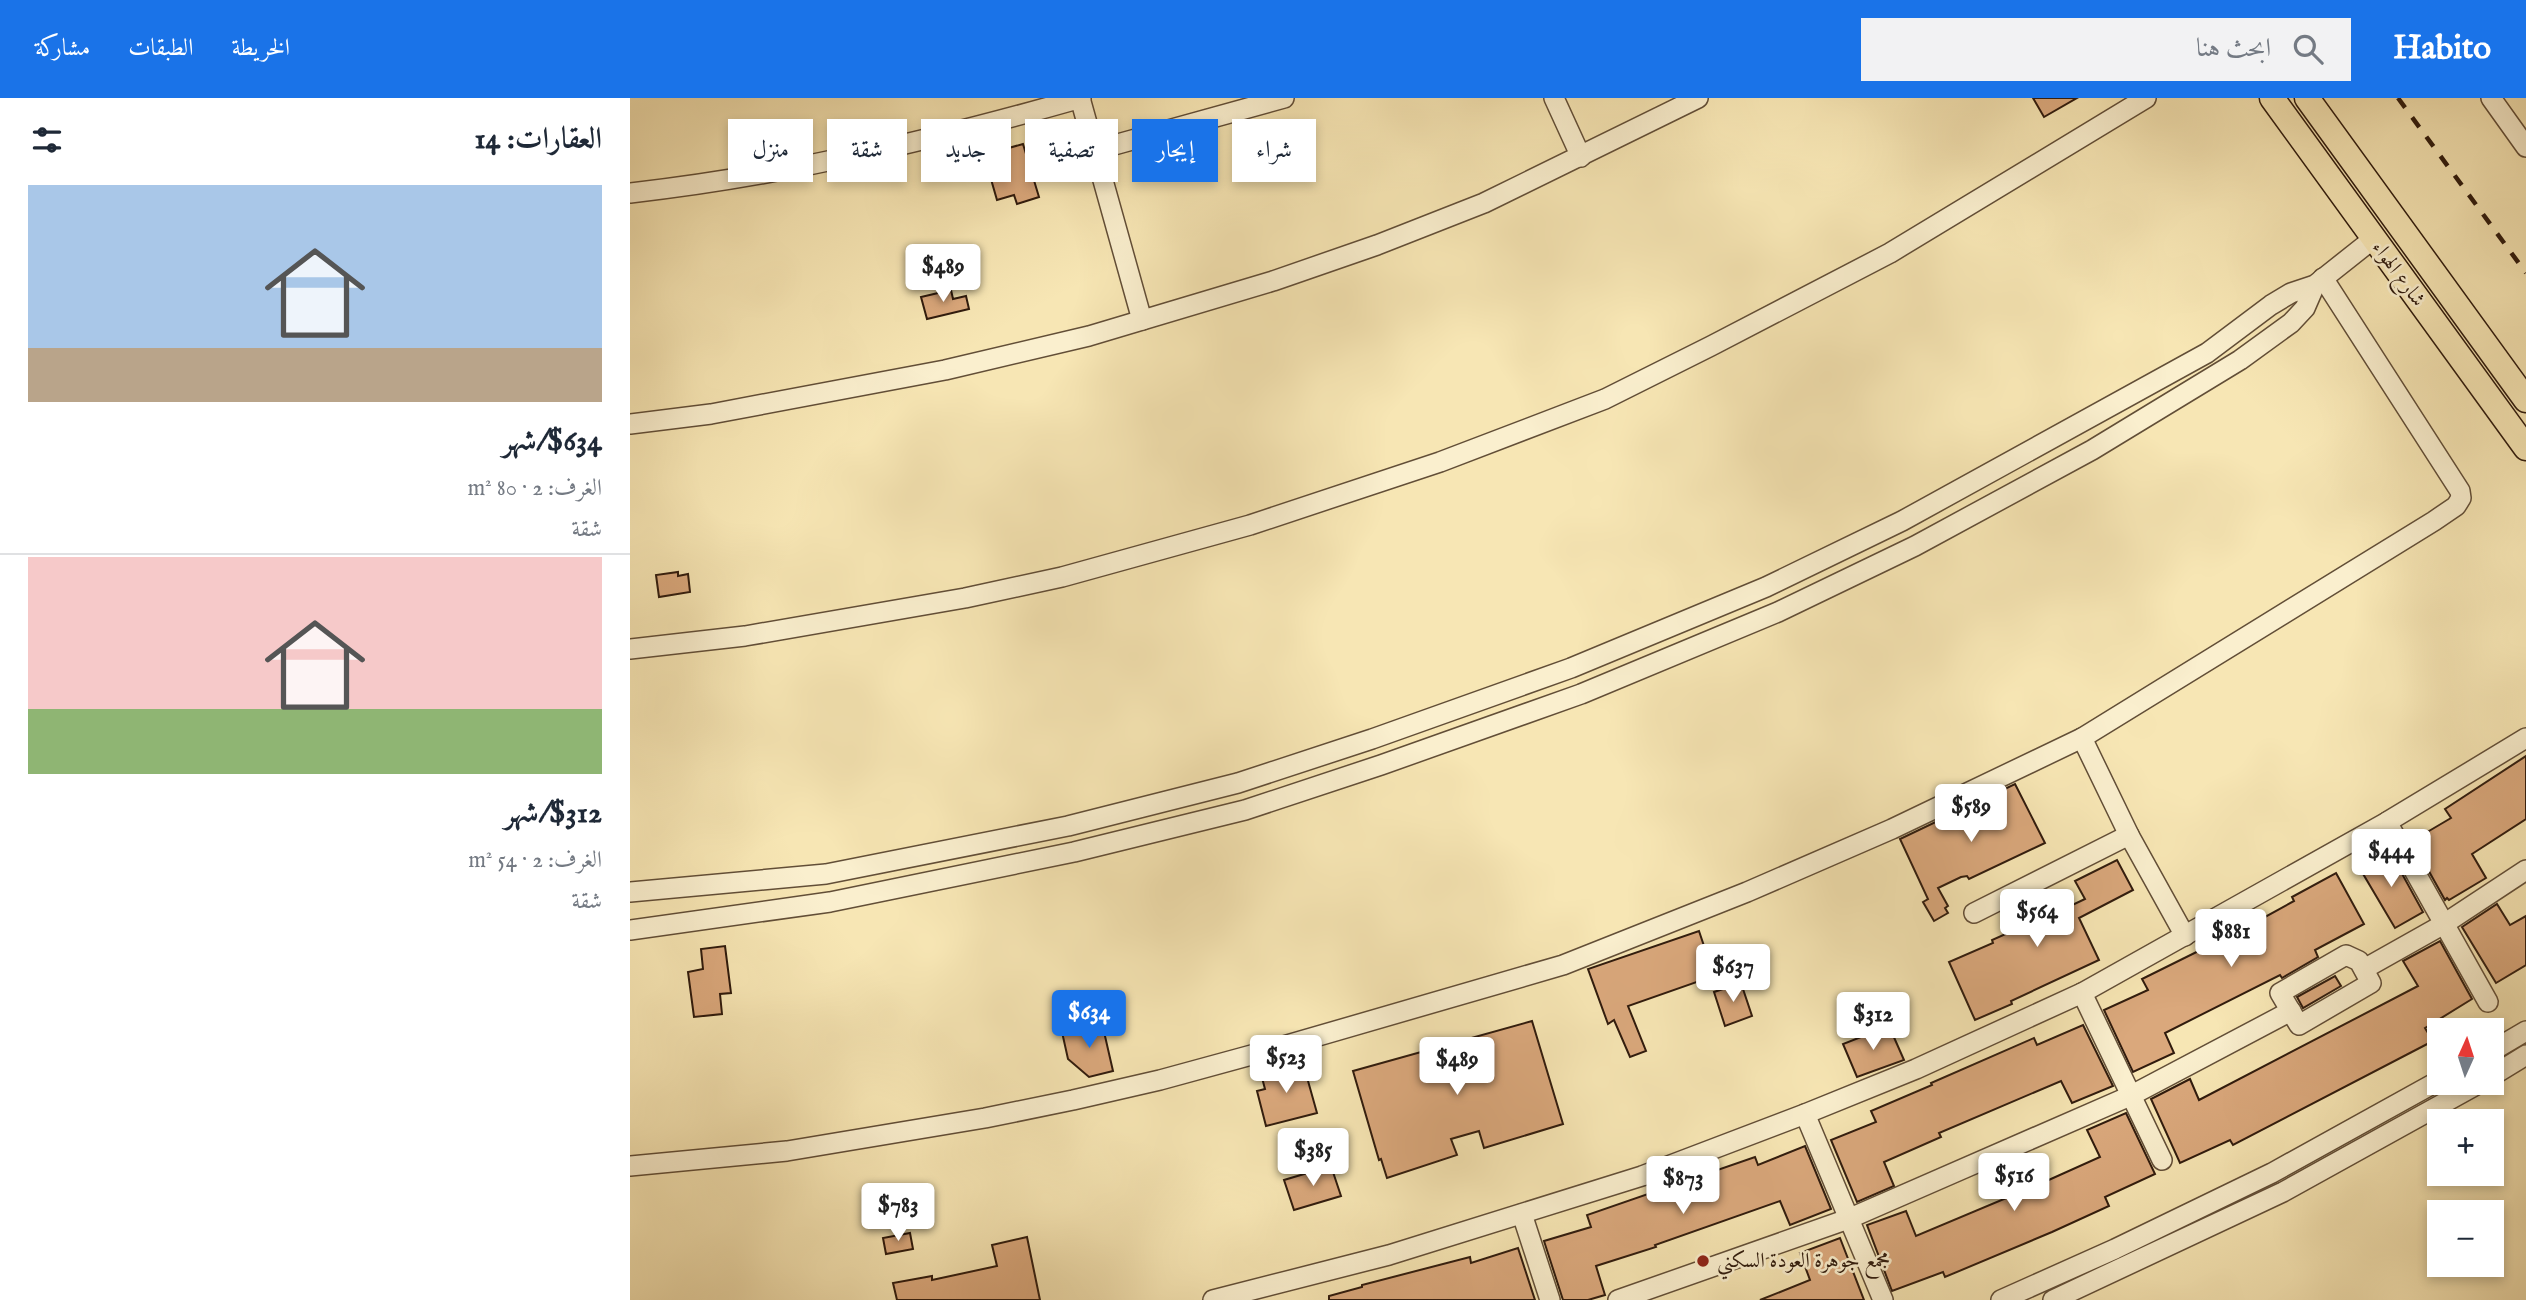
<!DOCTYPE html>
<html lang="ar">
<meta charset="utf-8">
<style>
body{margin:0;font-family:"IM FELL English",Amiri,serif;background:#f2f2f3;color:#1f2937;direction:rtl;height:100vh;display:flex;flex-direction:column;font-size:26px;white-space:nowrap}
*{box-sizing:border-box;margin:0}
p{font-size:23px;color:#747a83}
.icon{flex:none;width:38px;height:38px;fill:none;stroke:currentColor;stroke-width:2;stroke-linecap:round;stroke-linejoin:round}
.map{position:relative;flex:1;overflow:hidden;direction:ltr}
.details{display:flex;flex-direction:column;background:#fff;width:630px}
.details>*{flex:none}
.hud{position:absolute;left:21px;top:21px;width:665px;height:63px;direction:rtl;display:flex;gap:14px}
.needle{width:46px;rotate:3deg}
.buttons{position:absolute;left:1797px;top:920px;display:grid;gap:14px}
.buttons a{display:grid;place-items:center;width:77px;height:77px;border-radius:0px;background:#fff;box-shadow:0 4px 10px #0003;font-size:35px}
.price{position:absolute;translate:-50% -60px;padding:0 16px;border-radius:7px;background:#fff;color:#222;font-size:23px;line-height:46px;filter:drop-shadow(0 2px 4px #0008)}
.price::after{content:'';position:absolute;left:50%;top:42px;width:21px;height:16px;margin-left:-10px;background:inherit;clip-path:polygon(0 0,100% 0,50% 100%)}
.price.active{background:#1a73e8;color:#fff}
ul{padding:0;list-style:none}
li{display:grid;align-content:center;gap:14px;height:371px;padding:0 28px}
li+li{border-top:2px solid #e0e1e3}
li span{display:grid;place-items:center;height:217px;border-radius:0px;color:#555}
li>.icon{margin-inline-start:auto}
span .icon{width:126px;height:126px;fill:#fffc;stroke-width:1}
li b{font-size:30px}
h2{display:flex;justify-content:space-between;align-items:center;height:84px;padding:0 28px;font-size:30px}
.chip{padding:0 24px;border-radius:0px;background:#fff;box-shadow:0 4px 10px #0003;font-size:24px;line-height:63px}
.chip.active{background:#1a73e8;color:#fff}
header{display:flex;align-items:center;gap:42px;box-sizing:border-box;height:98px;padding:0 35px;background:#1a73e8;color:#fff}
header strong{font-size:33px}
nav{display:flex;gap:38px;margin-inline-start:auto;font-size:24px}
.search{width:490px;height:63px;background:#f2f2f3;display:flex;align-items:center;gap:18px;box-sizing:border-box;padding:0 24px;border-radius:0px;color:#747a83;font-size:26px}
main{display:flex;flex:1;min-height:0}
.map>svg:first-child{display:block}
.building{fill:#daa87c;stroke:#301b0d;stroke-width:2}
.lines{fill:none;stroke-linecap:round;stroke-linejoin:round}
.minor-casing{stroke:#624e37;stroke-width:22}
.major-casing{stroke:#301b0d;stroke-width:27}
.minor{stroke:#faefce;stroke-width:19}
.major{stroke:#f7e6b4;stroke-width:24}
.rail{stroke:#301b0d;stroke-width:4.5;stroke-dasharray:12 12;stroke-linecap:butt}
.poi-dot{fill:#8f2418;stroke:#faefce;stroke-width:2.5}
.labels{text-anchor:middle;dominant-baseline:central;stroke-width:5;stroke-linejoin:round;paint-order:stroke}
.street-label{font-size:21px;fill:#301b0d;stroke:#faefce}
.poi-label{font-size:21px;fill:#301b0d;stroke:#faefce;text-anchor:start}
</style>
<header>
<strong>Habito</strong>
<div class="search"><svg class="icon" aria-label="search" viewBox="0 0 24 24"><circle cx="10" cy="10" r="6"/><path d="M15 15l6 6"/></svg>ابحث هنا</div>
<nav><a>الخريطة</a><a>الطبقات</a><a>مشاركة</a></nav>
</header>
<main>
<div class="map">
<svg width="1896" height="1202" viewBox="0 0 1896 1202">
<rect width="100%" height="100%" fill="#f7e6b4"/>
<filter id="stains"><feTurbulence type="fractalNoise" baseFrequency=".00286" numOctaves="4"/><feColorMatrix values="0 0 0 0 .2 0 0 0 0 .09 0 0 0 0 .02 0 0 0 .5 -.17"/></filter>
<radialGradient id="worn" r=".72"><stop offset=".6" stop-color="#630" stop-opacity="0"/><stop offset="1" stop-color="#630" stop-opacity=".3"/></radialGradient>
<!-- building -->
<g class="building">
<polygon points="1403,0 1447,0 1414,19"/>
<polygon points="393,46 409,99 387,106 384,97 367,102 354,57"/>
<polygon points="321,192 323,201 336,198 339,211 297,221 291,199"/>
<polygon points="48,474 48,478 58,476 60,494 29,499 26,477"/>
<polygon points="1896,658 1896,721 1842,756 1856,780 1819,802 1817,800 1815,802 1782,743 1821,720 1815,711"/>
<polygon points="1385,686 1415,745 1339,781 1337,778 1331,779 1308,790 1318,808 1315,810 1318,815 1304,823 1293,804 1298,801 1270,741"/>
<polygon points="1759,752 1793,814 1765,830 1729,769"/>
<polygon points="1487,762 1503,792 1449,820 1469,862 1381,903 1382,906 1345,922 1319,864 1363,845 1362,842 1398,826 1398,828 1455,801 1445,783"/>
<polygon points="1706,775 1734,826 1685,852 1688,859 1652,880 1650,877 1535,935 1544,955 1503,974 1474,912 1518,892 1512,881 1615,830 1664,803 1662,799"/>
<polygon points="1867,806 1880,827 1896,818 1896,867 1866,885 1832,829"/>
<polygon points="1069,833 1084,878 998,908 1016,953 1000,959 984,922 978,926 958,871"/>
<polygon points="1810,843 1842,901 1795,930 1803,943 1603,1047 1600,1042 1550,1065 1521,1001 1560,981 1569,1002 1788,888 1773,863"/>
<polygon points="95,848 101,895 90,896 92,916 64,919 58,874 73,871 71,851"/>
<polygon points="1705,878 1711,888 1673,910 1667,899"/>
<polygon points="1111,885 1122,918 1095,928 1084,894"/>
<polygon points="902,923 933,1026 854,1050 849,1033 821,1041 827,1057 757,1080 751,1061 749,1062 723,973"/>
<polygon points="472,925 483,973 459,979 438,961 432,934"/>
<polygon points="1453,927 1483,988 1442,1005 1431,983 1309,1035 1311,1039 1254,1064 1264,1088 1227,1104 1201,1042 1246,1024 1241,1013 1302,987 1301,985 1404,940 1407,947"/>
<polygon points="1259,928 1274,962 1227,979 1213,946"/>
<polygon points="673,965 687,1015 636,1028 627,993 635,991 631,976"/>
<polygon points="1496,1015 1525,1076 1475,1099 1479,1108 1422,1134 1315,1179 1313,1174 1262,1193 1237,1127 1276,1113 1286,1138 1412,1085 1470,1059 1457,1032"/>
<polygon points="1175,1048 1201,1111 1160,1127 1150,1103 1025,1147 1026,1149 966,1168 975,1197 958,1202 933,1202 914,1143 961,1129 957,1117 1125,1059 1128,1067"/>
<polygon points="701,1068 711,1098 664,1112 654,1082"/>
<polygon points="280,1135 283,1151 256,1156 253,1140"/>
<polygon points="397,1139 410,1202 267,1202 263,1185 302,1178 302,1182 367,1168 362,1147"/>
<polygon points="1210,1140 1234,1202 1130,1202 1180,1182 1170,1155"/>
<polygon points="888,1150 905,1202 699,1202 699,1198 732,1189 732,1187 840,1159 841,1165"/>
</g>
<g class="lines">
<defs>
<g id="minor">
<polyline points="450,0 512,222"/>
<polyline points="924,0 951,59"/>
<polyline points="1861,0 1896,49"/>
<polyline points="466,52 654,0"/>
<path d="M0,95C153,78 303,42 451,0"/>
<polyline points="0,326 81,316 315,272 459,238 643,183 747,147 854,105 1068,0"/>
<polyline points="0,551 115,538 335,500 432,479 620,427 810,364 975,301 1081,248 1260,155 1516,0"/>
<polyline points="1452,640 1499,737 1555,838"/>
<polyline points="1757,724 1858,904"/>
<polyline points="0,794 196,776 438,728 608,685 742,641 941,570 1136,489 1272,423 1577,255 1641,207 1661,195 1685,187 1743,141"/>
<polyline points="1344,815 1499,737"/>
<polyline points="0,832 200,804 444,754 615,712 751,667 951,596 1148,514 1285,448 1462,352 1610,262 1661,225 1675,210 1685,187"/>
<polygon points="1716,857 1729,863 1741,885 1669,927 1650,895"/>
<polyline points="1734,871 1814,826 1896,772"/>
<polyline points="1452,895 1532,1062"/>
<polyline points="1862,953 1896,933"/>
<polyline points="1862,978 1896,957"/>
<polyline points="1175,1016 1253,1202"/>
<polyline points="0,1068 157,1053 355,1020 443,1002 530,982 640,952 933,867 1117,794 1262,731 1452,640 1804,423 1826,408 1831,400 1830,393 1693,180"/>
<polyline points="892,1116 920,1202"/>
<polyline points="583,1202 759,1157 1012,1078 1175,1016 1286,971 1452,895 1757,724 1896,640"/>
<polyline points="988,1202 1218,1121 1500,998 1661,913"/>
<polyline points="1371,1202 1485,1151 1642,1075 1810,982"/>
<polyline points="1423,1202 1653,1094 1850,985"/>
</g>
<g id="major">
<polyline points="1642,0 1896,350"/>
<polyline points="1677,0 1896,302"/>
</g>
</defs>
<!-- minor casing -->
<use href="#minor" class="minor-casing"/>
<!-- major casing -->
<use href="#major" class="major-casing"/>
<!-- minor -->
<use href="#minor" class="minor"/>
<!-- major -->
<use href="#major" class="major"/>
<!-- rail -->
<polyline class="rail" points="1768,0 1896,175"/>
</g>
<!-- markers -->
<circle class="poi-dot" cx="1073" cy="1163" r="7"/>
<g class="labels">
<!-- street labels -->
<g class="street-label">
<text transform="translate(1768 176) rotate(54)">شارع الهواء</text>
</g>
<!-- poi labels -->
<g class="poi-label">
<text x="1087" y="1163">مجمع جوهرة العودة السكني</text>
</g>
</g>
<rect width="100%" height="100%" filter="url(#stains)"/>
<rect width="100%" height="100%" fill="url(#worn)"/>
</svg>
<div class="buttons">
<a><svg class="needle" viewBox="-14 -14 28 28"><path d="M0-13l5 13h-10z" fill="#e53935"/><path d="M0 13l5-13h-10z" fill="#747a83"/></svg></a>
<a>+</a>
<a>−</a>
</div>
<b class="price" style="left:313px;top:206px">$489</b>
<b class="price" style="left:1341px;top:746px">$589</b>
<b class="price" style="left:1761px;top:791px">$444</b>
<b class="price" style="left:1407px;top:851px">$564</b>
<b class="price" style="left:1601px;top:871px">$881</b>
<b class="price" style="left:1103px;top:906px">$637</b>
<b class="price active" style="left:459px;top:952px">$634</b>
<b class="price" style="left:1243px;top:954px">$312</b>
<b class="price" style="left:656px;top:997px">$523</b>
<b class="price" style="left:827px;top:999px">$489</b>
<b class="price" style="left:683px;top:1090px">$385</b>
<b class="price" style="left:1384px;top:1115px">$516</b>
<b class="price" style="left:1053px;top:1118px">$873</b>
<b class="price" style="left:268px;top:1145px">$783</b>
<div class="hud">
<a class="chip">شراء</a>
<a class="chip active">إيجار</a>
<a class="chip">تصفية</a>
<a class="chip">جديد</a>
<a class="chip">شقة</a>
<a class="chip">منزل</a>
</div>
</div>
<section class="details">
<h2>العقارات: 14<svg class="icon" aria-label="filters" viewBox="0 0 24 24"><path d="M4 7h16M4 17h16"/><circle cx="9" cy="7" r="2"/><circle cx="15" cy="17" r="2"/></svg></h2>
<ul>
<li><span style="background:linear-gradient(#a9c7e8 75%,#b9a48a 0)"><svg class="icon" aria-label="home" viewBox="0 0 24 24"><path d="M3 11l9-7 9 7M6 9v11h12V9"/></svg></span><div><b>$634/شهر</b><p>الغرف: 2 · 80 m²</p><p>شقة</p></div></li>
<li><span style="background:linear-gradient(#f6c9c9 70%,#8fb573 0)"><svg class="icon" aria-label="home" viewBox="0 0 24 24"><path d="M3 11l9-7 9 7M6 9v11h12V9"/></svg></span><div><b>$312/شهر</b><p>الغرف: 2 · 54 m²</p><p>شقة</p></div></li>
</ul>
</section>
</main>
